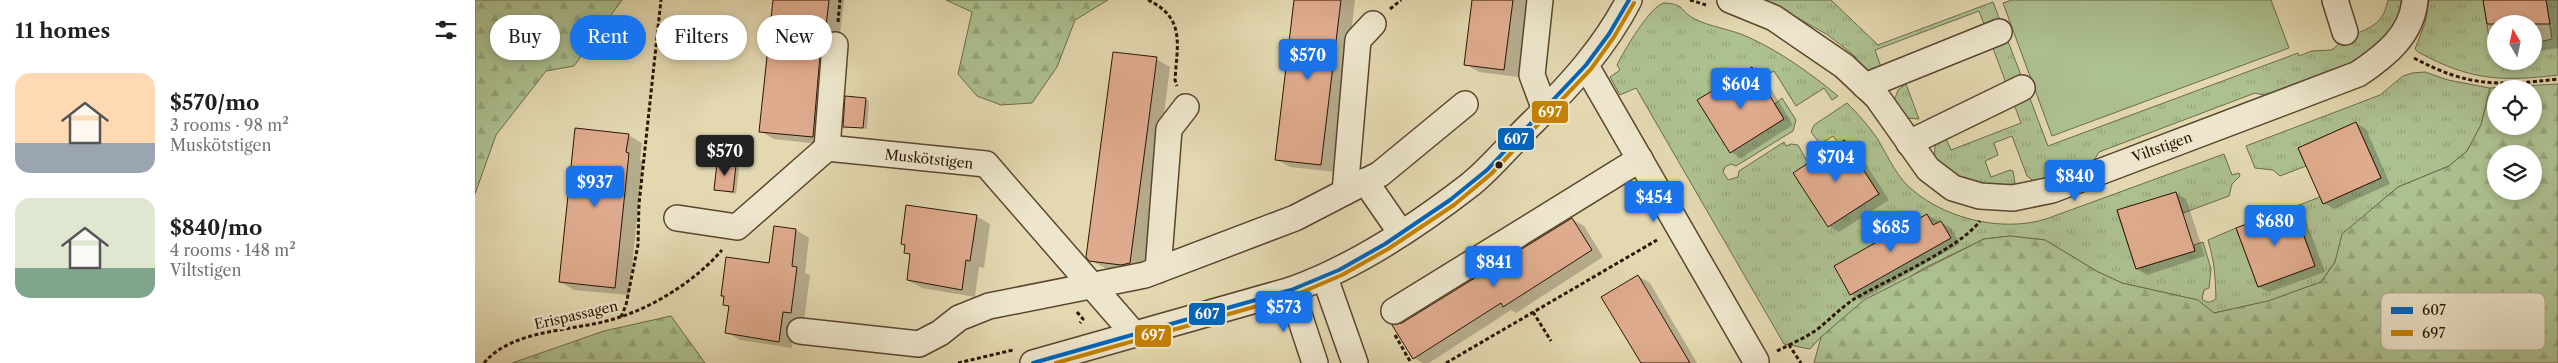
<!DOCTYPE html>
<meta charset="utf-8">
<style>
body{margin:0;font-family:"Libre Caslon Text",serif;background:#f6f6f6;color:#202124;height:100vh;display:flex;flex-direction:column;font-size:19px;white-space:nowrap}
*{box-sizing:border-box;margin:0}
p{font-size:16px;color:#757577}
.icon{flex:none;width:28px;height:28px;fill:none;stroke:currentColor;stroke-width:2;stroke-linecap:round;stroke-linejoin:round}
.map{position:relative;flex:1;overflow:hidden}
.drawer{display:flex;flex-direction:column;background:#fff;width:475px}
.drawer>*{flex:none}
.hud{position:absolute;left:15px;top:15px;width:475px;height:45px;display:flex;gap:10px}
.needle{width:32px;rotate:351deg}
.fabs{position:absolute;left:2012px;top:15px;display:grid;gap:10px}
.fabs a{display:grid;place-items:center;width:55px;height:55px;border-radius:50%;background:#fff;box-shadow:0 2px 8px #0003;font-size:25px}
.price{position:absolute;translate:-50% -42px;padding:0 11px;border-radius:5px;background:#1a73e8;color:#fff;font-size:16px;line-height:32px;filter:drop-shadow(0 1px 2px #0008)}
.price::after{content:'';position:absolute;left:50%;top:30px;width:15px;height:11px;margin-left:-8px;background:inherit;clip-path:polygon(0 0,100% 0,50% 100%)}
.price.current{background:#222;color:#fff}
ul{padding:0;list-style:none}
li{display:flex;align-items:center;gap:15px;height:125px;padding:0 15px}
li span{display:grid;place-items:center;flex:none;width:140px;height:100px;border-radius:15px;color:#555}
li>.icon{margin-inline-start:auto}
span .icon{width:60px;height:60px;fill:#fffc;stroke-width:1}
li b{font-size:21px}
h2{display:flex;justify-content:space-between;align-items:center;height:60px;padding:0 15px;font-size:21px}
.tag{padding:0 18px;border-radius:22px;background:#fff;box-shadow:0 2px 8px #0003;font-size:18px;line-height:45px}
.tag.current{background:#1a73e8;color:#fff}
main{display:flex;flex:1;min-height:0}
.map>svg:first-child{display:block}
.grass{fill:url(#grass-tufts);stroke:#6c6a4a}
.forest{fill:url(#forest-firs);stroke:#6c6a4a;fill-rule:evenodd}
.park{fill:#adc090;stroke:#6c6a4a}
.shadow{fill:#0003}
.building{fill:#dfab8e;stroke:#2c1504}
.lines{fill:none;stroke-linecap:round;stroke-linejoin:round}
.minor-casing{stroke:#5a462f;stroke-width:28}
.path{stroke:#2c1504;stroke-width:3;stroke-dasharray:4 2.5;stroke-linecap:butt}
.minor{stroke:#ede6cc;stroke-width:25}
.bus-1-casing{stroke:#ede6cc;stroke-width:8}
.bus-2-casing{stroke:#ede6cc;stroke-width:8}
.bus-1{stroke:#0065bd;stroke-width:4}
.bus-2{stroke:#c48201;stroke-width:4}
.bus-dot{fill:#2c1504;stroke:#ede6cc;stroke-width:2}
.labels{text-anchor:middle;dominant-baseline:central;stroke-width:5;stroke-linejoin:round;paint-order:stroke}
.street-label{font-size:14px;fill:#2c1504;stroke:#ede6cc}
.key{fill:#ede6cc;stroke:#b3a790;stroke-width:1}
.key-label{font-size:14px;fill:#2c1504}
.line-badge{stroke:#ede6cc;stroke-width:2}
.badge-label{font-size:14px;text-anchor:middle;font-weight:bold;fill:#fff}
</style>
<main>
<section class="drawer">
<h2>11 homes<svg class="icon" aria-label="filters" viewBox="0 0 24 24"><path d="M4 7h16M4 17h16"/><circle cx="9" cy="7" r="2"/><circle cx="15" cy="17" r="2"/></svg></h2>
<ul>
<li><span style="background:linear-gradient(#ffd9b3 70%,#9aa5b1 0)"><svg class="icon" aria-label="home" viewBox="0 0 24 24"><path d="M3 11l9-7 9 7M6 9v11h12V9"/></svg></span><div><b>$570/mo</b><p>3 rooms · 98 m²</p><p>Muskötstigen</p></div></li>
<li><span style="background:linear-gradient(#dfe7d0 70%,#7fa58c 0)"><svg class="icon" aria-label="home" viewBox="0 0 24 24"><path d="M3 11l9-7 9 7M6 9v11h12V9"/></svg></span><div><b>$840/mo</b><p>4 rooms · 148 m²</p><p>Viltstigen</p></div></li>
</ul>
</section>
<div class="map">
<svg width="2083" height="363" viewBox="0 0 2083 363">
<defs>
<pattern id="grass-tufts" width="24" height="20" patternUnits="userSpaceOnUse" patternTransform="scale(1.25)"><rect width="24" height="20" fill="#adc090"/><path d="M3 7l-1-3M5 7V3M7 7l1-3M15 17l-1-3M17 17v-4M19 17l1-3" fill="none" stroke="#95a47b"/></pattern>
<pattern id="forest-firs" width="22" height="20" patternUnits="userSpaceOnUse" patternTransform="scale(1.25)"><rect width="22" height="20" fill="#adc090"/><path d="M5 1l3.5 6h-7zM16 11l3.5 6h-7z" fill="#95a47b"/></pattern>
</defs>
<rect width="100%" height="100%" fill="#e3d8b0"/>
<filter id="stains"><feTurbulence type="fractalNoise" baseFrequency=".004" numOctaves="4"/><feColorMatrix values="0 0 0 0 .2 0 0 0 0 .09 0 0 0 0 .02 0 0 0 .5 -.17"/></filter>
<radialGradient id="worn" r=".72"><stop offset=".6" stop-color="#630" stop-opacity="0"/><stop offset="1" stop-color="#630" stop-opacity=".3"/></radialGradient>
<!-- grass -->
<g class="grass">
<path d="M1291,0H1356L1403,45L1518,2L1573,146L1823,53L1824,56L1837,51L1856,50C1861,48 1863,43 1868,40C1889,28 1907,30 1913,0H1927C1916,63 1844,77 1793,96L1780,93L1624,152L1618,162L1561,183L1552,176L1537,136L1519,143L1523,155L1510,161L1516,177L1535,170L1538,171L1540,183L1530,189L1484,179L1461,163C1458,150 1459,143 1469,134L1476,150L1546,123L1504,11L1400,50L1406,67L1392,71L1383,68L1381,57L1353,35Z"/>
<path d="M1954,0H2008L2016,49L2021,48V61H2059V43L2077,39L2071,0H2083V75C2026,82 1994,80 1943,52L1940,49L1950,23Z"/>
<path d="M1189,3C1210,4 1204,10 1218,18C1234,27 1256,29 1273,37C1306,52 1335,73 1363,96L1357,100L1349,88L1321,106L1299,71L1284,79L1277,67L1223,100L1255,152L1309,119L1300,104L1307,98L1321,120L1318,131L1261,166L1256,164L1250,167L1248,172L1253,180L1263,177L1264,171L1309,142L1311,146L1316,144L1323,145L1333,163L1353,226L1404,194L1370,140L1364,144L1358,136L1345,144L1336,132L1339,125L1372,103C1383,114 1393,125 1402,138C1411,153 1419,171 1431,184C1465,218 1526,233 1571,219L1749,154L1757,175L1764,173L1765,176L1757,184L1754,196L1708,213L1701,192L1642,211L1661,269L1720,251L1719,245L1728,242L1736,269L1734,288L1729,290L1727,299C1732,303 1735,303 1741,299C1740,275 1740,264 1733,240L1761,228L1783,287L1840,266L1819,207L1845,197L1848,204L1906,178L1881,122L1823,148L1831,166L1805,176L1798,170L1780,168L1771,146L1905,95L1928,76L1937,73L1950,72L1973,80L2015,88L2006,125L1992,151L1974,166L1923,187L1868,234L1860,262L1846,282L1794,301L1739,313L1722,300L1647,283L1623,272L1570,240L1535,236L1509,239L1447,269L1346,337L1335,349L1309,344L1161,88L1145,95L1135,77L1145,70L1142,65C1149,51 1175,6 1189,3Z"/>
<polygon points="1431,84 1444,119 1430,118 1419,101 1423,90"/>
</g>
<!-- forest -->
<g class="forest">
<polygon points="0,0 147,0 99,66 71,71 21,135 0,194"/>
<polygon points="471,0 633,0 600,20 582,67 557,103 526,105 502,96 483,74 497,12"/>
<path d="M2083,84V363H1339L1346,337L1389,300L1509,239L1535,236L1570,240L1623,272L1647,283L1723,300L1739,313L1793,301L1846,282L1860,262L1867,234L1923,187L1974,166L1992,151L2006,125L2015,88ZM2021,89H2059V126H2021ZM2021,154H2059V191H2021Z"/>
<polygon points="196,316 230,363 37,363 129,331"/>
</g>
<!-- park -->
<polygon class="park" points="1537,0 1796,0 1814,48 1577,136 1528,3"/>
<!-- shadow -->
<g class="shadow">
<polygon points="299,0 369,0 352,145 299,139 285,131"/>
<polygon points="820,0 880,0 860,172 815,167 801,159"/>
<polygon points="999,0 1053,0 1043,77 1004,72 990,64"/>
<polygon points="2009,0 2083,0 2083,48 2059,52 2059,24 2021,24 2021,51 2017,49"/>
<polygon points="681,59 695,67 669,271 661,272 630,268 615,260"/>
<polygon points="1277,68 1287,74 1318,125 1266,158 1256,152"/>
<polygon points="390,99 394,101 392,129 369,126"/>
<polygon points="1881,123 1891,129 1915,184 1859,209 1849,203"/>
<polygon points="153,135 167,143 165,160 168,162 154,295 99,290 86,282"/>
<polygon points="1370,141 1380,147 1414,200 1364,232 1354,226"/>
<polygon points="261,167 264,169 261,194 240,189"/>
<polygon points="1701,193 1711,199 1730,256 1672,275 1662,269"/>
<polygon points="1818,209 1829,215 1850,272 1794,292 1784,287"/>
<polygon points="1452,215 1476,228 1485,244 1386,300 1376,294"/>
<polygon points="501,216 515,224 509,268 504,267 500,297 447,288 433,280 436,256 430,252 431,246 427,244"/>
<polygon points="1097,219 1109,226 1128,257 1041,313 1036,310 954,363 948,363 939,358 927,324"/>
<polygon points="300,227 321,230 334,238 330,273 335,275 329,320 321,319 317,348 265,340 252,332 255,308 249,304 296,264"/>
<polygon points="1163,276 1175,283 1222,363 1167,363"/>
</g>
<!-- building -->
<g class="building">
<polygon points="298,0 354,0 350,35 346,44 338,137 284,132"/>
<polygon points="819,0 866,0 846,165 800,160"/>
<polygon points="997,0 1038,0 1029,70 989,65"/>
<polygon points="2008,0 2071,0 2075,24 2012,24"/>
<polygon points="638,52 682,57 655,263 646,265 614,261 611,257"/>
<polygon points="1277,67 1309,119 1255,153 1222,100"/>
<polygon points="370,96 391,98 388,128 368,127"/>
<polygon points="1881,122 1906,178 1848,204 1823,148"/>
<polygon points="100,128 154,134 151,152 154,153 140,288 84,282"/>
<polygon points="1369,140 1404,194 1353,227 1318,173"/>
<polygon points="242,163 261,165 258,192 239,190"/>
<polygon points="1701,192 1720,251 1661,269 1642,210"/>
<polygon points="431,205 502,215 495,261 491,260 487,290 432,280 435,254 429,253 430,245 426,244"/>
<polygon points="1818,207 1840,266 1783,287 1761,228"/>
<polygon points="1452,214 1458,225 1466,221 1476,238 1375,295 1359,266"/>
<polygon points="1097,218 1117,250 1028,307 1026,303 938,359 917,325 927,323"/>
<polygon points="299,226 321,229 317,266 322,267 316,313 308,312 304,342 250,333 254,306 248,305 249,296 246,296 251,257 294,263"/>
<polygon points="1163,275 1215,363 1166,363 1126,297"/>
</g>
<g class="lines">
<defs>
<g id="minor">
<polyline points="1065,0 1057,75 1070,110"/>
<path d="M1255,0L1299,18L1369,66L1402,97L1453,169L1478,188L1505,196L1538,198L1577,190L1883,74C1910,56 1937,35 1940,0"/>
<polyline points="1860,0 1870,32"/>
<polyline points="1111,66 1281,361"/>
<polyline points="1390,86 1524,32"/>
<polyline points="1434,143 1547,88"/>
<polyline points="352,148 360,45"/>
<polyline points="890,181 926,233"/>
<polyline points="870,192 883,40 898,24"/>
<polyline points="202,218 262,227 352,148 511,164 659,334"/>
<polyline points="683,270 694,129 711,107"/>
<polyline points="850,278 880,363"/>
<polyline points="816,290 840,363"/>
<polyline points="919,311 1165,159"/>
<polyline points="325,331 444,344 465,333 484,318 514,306 670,275 820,218 905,174 990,104"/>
<path d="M558,363L816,290C881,267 942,226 996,184C1018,166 1037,142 1058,122C1095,85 1130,47 1154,0"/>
</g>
</defs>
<!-- minor casing -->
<use href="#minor" class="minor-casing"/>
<!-- path -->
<g class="path">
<path d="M673,0C711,18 702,45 700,80L702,86"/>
<polyline points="1215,0 1231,5"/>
<polyline points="915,9 926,0"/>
<polyline points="363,22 365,0"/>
<path d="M1939,58C1993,87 2024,86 2083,79"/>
<polyline points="602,312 608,319 605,323"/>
<polyline points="1058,312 1076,341"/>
<polyline points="146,317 151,305 163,245 164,204 186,0"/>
<polyline points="920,335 936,363"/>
<path d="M1314,345C1324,340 1335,335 1344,328C1356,318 1366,308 1379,299C1412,280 1485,248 1505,221"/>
<polyline points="1302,351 1314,345 1326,363"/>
<path d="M9,363C39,327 103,332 145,317C182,305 221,280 247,250"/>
<polyline points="483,363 538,350"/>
<polyline points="971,363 1182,240"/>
</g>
<!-- minor -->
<use href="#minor" class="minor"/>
<defs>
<polyline id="bus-1" points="558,363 816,290 864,270 910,244 975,200 1012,170 1111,65 1134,34 1154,0"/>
<polyline id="bus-2" points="581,363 818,296 867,275 913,249 979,205 1016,174 1116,69 1139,37 1159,3"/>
</defs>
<!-- bus-1 casing -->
<use href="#bus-1" class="bus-1-casing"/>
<!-- bus-2 casing -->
<use href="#bus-2" class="bus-2-casing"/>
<!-- bus-1 -->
<use href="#bus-1" class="bus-1"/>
<!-- bus-2 -->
<use href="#bus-2" class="bus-2"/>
</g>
<!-- markers -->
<circle class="bus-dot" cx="1024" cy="165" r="4.5"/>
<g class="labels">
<!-- street labels -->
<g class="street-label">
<text transform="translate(1687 147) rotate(-20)">Viltstigen</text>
<text transform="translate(454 159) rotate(6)">Muskötstigen</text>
<text transform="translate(101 315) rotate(-13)">Erispassagen</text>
</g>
</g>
<!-- legend -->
<rect x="1906" y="293" width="164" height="57" rx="8" class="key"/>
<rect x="1916" y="307" width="22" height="7" fill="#0065bd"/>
<rect x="1916" y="330" width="22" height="6" fill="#c48201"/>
<g class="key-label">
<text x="1947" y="315">607</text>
<text x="1947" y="338">697</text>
</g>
<g class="line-badge">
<rect x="1056" y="100" width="38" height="24" rx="5" fill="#c48201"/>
<rect x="1022" y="127" width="38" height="24" rx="5" fill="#0065bd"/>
<rect x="713" y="302" width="38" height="24" rx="5" fill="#0065bd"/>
<rect x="659" y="324" width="38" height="24" rx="5" fill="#c48201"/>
</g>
<g class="badge-label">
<text x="1075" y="117">697</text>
<text x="1041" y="144">607</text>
<text x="732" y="319">607</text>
<text x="678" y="340">697</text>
</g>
<rect width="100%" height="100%" filter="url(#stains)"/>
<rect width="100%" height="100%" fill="url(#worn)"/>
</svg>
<div class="fabs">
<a><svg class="needle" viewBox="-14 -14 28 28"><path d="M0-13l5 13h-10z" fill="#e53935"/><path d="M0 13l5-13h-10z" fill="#757577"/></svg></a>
<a><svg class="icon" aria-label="locate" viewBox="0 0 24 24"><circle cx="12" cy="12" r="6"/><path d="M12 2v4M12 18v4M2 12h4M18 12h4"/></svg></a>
<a><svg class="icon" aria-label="layers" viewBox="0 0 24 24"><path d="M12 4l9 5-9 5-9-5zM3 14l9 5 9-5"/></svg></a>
</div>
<b class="price" style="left:833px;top:81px">$570</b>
<b class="price" style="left:1266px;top:110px">$604</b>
<b class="price current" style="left:250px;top:177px">$570</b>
<b class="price" style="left:1361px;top:183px">$704</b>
<b class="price" style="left:1600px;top:202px">$840</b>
<b class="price" style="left:120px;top:208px">$937</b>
<b class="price" style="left:1179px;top:223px">$454</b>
<b class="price" style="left:1800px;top:247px">$680</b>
<b class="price" style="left:1416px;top:253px">$685</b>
<b class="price" style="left:1019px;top:288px">$841</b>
<b class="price" style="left:809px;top:333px">$573</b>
<div class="hud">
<a class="tag">Buy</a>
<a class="tag current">Rent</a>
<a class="tag">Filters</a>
<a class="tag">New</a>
</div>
</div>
</main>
